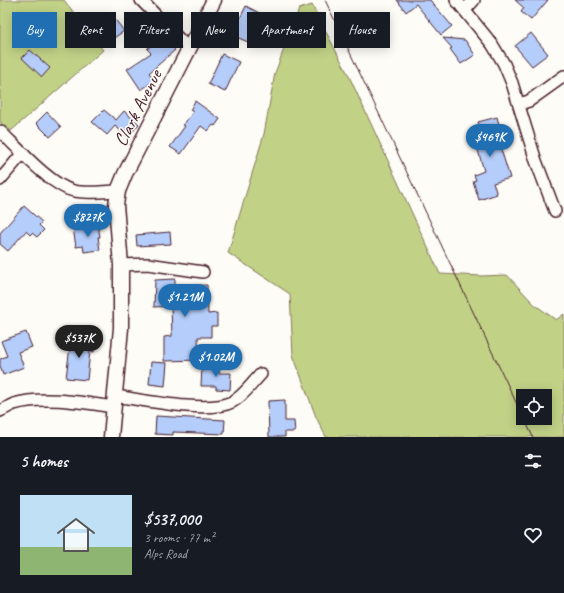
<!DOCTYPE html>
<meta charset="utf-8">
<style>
body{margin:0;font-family:Caveat,sans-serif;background:#242831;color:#f1f3f6;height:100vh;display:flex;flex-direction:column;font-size:15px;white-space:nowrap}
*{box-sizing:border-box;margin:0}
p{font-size:13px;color:#9ea1a6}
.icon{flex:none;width:22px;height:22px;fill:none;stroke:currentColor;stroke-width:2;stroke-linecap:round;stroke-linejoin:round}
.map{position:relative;height:437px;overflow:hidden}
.side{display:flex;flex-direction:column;background:#171b24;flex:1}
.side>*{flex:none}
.banner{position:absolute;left:12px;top:12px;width:540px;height:36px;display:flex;gap:8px}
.buttons{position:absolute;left:516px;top:389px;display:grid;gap:8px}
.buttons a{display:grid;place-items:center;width:36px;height:36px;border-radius:0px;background:#171b24;box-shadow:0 2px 10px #0003;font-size:20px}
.price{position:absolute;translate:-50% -34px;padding:0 9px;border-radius:14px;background:#1f6fb2;color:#fff;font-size:13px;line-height:26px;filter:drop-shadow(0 1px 2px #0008)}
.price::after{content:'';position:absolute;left:50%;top:24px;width:12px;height:9px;margin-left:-6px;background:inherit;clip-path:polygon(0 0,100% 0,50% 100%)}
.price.selected{background:#222;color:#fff}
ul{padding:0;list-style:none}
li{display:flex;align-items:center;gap:12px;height:100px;padding:0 20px}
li+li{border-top:1px solid #363941}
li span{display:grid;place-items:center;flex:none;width:112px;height:80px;border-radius:0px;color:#555}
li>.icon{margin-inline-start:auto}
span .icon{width:48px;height:48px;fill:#fffc;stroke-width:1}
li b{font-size:17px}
h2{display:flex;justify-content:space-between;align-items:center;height:48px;padding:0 20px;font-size:17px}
.pill{padding:0 14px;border-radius:0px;background:#171b24;box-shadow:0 2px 10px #0003;font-size:14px;line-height:36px}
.pill.selected{background:#1f6fb2;color:#fff}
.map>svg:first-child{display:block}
.green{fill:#c1d287;stroke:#867859;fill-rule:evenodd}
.building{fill:#b4cdfb;stroke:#4a1f2b}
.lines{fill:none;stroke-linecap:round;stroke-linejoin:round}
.minor-casing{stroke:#4a1f2b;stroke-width:14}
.tertiary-casing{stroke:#4a1f2b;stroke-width:17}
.minor{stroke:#fdfcf7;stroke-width:11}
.tertiary{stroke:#fdfcf7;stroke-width:14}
.tram{stroke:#4a1f2b;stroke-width:1}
.labels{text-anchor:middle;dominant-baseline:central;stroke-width:3;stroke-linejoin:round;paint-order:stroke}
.street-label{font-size:19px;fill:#4a1f2b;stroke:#fdfcf7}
</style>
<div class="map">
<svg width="564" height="437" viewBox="0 0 564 437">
<rect width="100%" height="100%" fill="#fdfcf7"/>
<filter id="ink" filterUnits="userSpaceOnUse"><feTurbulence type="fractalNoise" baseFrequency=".025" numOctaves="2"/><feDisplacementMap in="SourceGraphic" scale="8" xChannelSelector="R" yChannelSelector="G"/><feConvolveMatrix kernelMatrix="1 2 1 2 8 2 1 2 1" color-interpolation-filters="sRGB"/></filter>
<g filter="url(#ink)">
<!-- green -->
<g class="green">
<polygon points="0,0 64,0 103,50 11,131 0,122"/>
<path d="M312,5L349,76L440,274L482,276L507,275L534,304L556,320L564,314V437H326L316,417L293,355L290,294L228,253L264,134L275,73L299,9ZM523,396H545V418H523Z"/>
</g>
<!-- building -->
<g class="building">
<polygon points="397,0 430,0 452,26 441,35 416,4 406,12"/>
<polygon points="515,0 548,0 531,20 521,12 524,8"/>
<polygon points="246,6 263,15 250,43 232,35"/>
<polygon points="114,18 124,31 108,42 98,29"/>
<polygon points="531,33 548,54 532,66 515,46"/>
<polygon points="162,36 175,50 149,73 155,80 141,90 127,69 151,53 147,49"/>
<polygon points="443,38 465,40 475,55 461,64 450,49 452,48"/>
<polygon points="30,50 50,68 42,77 22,58"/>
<polygon points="222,54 239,62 225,92 208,84"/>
<polygon points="195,101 220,119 215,126 213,125 208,131 201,126 181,154 170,147 185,126 183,125 193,112 190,110"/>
<polygon points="104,110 116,120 124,111 139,124 128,137 115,126 107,135 92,122"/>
<polygon points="47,112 61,127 50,137 36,123"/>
<polygon points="497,117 504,144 500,146 510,178 493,183 497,194 479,200 473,181 476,180 474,175 484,171 472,130 480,128 478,122"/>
<polygon points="24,206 42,222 39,225 44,230 37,237 32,233 30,235 26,231 8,251 0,244 0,233"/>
<polygon points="98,224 100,237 98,237 100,250 84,252 83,246 76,247 73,228"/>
<polygon points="170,232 171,244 137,246 136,235"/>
<polygon points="175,279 175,286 207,285 208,314 217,313 217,326 211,326 211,337 198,337 199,360 164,361 164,337 172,336 171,306 154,307 155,280"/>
<polygon points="26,332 32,347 18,352 24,367 3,375 0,366 0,359 7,356 1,341"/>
<polygon points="71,338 95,341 94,352 90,351 87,380 66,378"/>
<polygon points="151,362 167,363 165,386 149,384"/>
<polygon points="202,367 219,367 219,373 231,373 230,390 216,389 216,386 201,386"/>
<polygon points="285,400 285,421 294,421 295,432 285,432 285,437 269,437 268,401"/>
<polygon points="156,416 225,420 224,434 173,432 173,435 155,434"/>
</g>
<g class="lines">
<defs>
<g id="minor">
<polyline points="141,0 182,42 190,48"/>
<polyline points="456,0 492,44 504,64 512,83 536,161 555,211"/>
<polyline points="465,10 474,0"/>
<polyline points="519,104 529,101 564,76"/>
<path d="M0,131C18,148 51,186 74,191C88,194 104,191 118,191"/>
<polyline points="0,180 23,153"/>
<polyline points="121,265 148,264 203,272"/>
<path d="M115,396C143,400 208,414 232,402C244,396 252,383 261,374"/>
<path d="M0,411C5,409 9,406 14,404C42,395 86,403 114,407"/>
</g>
<polyline id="tertiary" points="111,437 121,328 121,265 116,205 118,191 125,174 214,0"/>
</defs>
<!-- minor casing -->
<use href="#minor" class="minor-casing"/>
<!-- tertiary casing -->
<use href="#tertiary" class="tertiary-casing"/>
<!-- minor -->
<use href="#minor" class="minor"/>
<!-- tertiary -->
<use href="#tertiary" class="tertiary"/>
<!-- tram -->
<g class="tram">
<polyline points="325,0 523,417"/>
<polyline points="524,418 533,437"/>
</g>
</g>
</g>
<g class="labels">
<!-- street labels -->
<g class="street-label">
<text transform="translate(138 108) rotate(-63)">Clark Avenue</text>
</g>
</g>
</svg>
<div class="buttons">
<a><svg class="icon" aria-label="locate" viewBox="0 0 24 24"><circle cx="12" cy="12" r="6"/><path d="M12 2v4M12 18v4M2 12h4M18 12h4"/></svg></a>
</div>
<b class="price" style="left:490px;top:158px">$469K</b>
<b class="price" style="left:88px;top:238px">$827K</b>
<b class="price" style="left:185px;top:318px">$1.21M</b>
<b class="price selected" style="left:79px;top:359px">$537K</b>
<b class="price" style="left:216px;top:378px">$1.02M</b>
<div class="banner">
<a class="pill selected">Buy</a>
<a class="pill">Rent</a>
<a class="pill">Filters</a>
<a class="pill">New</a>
<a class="pill">Apartment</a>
<a class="pill">House</a>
</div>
</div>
<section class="side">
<h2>5 homes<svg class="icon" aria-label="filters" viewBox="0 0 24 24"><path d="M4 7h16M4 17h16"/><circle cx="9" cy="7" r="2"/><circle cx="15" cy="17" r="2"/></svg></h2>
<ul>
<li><span style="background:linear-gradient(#bfe0f5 65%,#8fb573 0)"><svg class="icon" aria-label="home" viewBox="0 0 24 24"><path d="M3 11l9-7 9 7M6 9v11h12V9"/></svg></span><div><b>$537,000</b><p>3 rooms · 77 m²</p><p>Alps Road</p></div><svg class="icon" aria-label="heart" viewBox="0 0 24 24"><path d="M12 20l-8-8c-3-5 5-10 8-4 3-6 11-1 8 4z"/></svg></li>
</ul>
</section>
